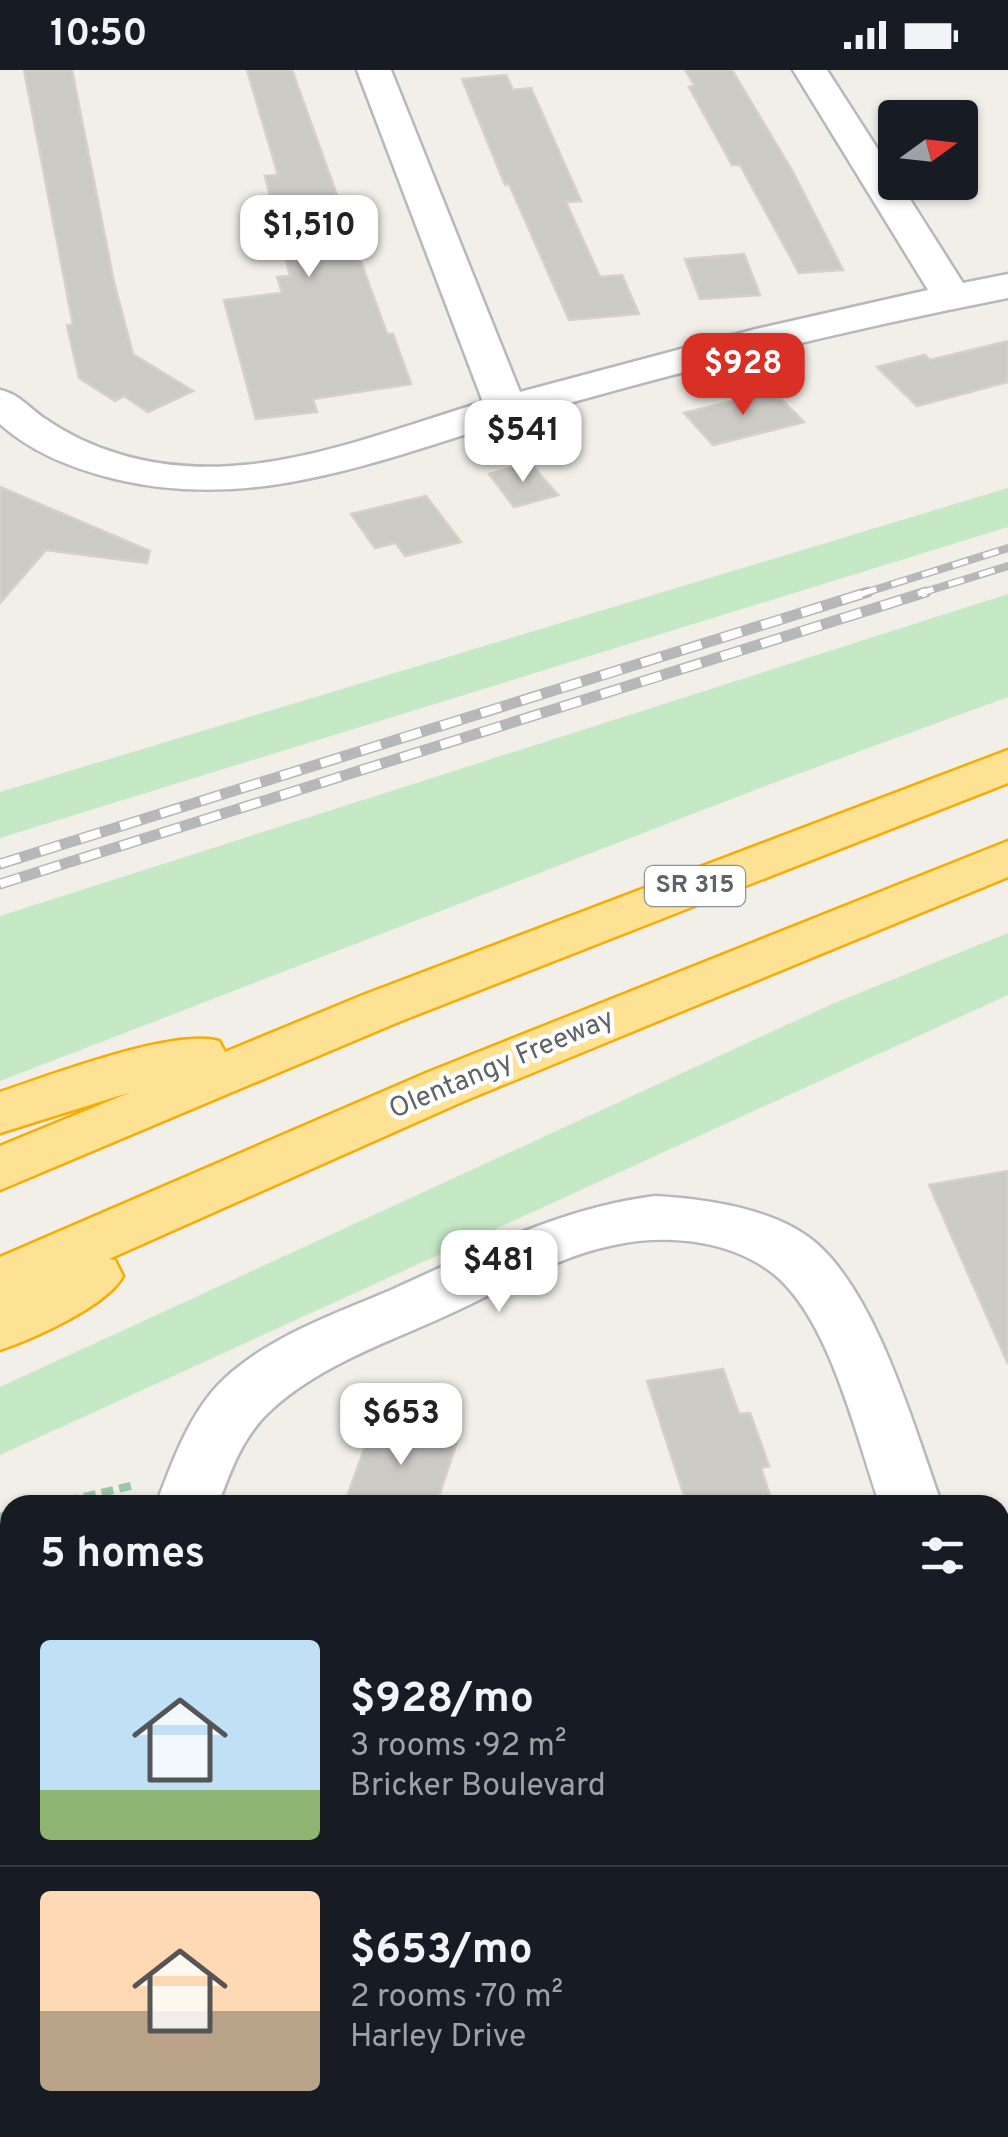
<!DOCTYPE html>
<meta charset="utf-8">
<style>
body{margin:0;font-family:Overpass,sans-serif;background:#242831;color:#f1f3f6;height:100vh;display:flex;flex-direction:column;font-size:38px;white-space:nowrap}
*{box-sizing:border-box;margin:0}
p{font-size:32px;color:#9ea1a6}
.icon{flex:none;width:55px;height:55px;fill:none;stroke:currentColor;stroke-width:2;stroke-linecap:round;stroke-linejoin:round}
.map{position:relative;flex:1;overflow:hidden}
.panel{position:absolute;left:0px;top:1425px;width:1010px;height:642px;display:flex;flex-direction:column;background:#171b24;border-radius:30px 30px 0 0;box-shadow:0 2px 8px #0004}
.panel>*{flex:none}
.needle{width:65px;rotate:75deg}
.tools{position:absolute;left:878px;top:30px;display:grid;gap:20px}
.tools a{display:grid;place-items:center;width:100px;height:100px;border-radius:10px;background:#171b24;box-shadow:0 2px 8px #0004;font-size:50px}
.price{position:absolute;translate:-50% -85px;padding:0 22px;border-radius:20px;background:#fff;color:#222;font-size:32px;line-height:65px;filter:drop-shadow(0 2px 5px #0008)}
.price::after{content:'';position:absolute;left:50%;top:60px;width:30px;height:22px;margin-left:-15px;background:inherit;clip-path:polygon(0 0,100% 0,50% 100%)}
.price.active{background:#d93025;color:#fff}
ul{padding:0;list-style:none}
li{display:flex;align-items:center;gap:30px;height:250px;padding:0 40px}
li+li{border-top:2px solid #363941}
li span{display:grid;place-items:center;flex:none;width:280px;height:200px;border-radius:10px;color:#555}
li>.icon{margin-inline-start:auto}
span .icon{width:120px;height:120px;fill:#fffc;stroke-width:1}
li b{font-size:42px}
h2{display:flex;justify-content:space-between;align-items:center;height:120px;padding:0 40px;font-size:42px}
.status{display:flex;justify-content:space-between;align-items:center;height:70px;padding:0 50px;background:#171b24;direction:ltr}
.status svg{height:28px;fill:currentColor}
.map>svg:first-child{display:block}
.green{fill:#c5e8c5}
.building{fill:#cccac5;stroke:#d6d1c6;stroke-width:2.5}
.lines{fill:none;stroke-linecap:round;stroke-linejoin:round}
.minor-casing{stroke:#b5b8bc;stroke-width:5}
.highway-casing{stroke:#f9ab00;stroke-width:5}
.path{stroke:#9cc7a9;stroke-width:8;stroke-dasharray:12 6;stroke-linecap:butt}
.minor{fill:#fff;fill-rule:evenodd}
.highway{fill:#fde293;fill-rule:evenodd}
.rail-far1-casing{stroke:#b6b7b8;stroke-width:8}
.rail-casing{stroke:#b6b7b8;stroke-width:11}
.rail-far1{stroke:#fff;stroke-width:5;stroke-dasharray:16;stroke-linecap:butt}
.rail{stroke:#fff;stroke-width:8;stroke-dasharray:21;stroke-linecap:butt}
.labels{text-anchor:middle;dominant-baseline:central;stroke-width:9;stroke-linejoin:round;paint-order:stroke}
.shield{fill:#fff;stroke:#8f9295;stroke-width:2.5}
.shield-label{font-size:25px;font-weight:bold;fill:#5f6368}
.street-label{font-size:28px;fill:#5f6368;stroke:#fff}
</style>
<div class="status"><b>10:50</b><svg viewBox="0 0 49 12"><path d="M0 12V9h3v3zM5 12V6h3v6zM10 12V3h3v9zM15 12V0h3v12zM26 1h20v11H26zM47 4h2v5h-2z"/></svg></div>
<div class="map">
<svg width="1008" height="2067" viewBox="0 0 1008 2067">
<rect width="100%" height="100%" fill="#f1efe8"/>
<!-- green -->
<g class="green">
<polygon points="1008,418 1008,457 0,768 0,722"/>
<polygon points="1008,524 1008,627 765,716 0,1011 0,846"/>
<polygon points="1008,863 1008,925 0,1385 0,1317 832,934"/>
</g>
<!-- building -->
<g class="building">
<polygon points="24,0 72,0 114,212 133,284 193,321 148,342 124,326 115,331 79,308 67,255 73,255"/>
<polygon points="247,0 292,0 387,264 393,264 411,314 313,329 317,342 256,349 224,230 282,223 277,207 290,206 265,106 278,105"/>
<polygon points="685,0 732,0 793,102 843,200 799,203 740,95 732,95 689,17 695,16"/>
<polygon points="506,5 513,20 531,18 581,131 566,132 600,207 622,205 639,244 569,250 509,114 505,115 462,9"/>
<polygon points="744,184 760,225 700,229 685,189"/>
<polygon points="1008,271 1008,312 917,336 877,297 925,285 930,290"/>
<polygon points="773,321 804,352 713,375 684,343"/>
<polygon points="530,393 558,425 514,437 489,404"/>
<polygon points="0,417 150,481 147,493 46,480 0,533"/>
<polygon points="426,426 461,472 405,486 396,473 375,478 351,444"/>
<polygon points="1008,1101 1008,1294 929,1115"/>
<polygon points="723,1299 739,1344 750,1343 769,1396 761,1398 773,1435 687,1435 647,1311"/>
<polygon points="374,1352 458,1369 436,1435 344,1435"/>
</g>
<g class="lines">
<defs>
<g id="minor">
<path d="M357,0H391L520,322L756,259L928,220L793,0H827L895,106V112H899L963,213L1008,204V228C886,252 766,280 646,312C594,326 543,340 492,356C367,395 248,441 115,409C74,399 32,383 0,354V320C19,324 28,337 44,348C67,364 92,376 119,384C242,422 367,367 483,332Z"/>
<path d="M655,1126C706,1129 775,1138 816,1173C878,1227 914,1358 942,1435H880C856,1367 828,1240 767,1199C724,1169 664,1164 614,1175C558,1186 506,1218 454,1242C392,1271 319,1294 268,1343C242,1368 230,1402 218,1435H156C172,1392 190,1341 224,1309C270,1266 335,1244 391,1220C478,1181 560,1138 655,1126Z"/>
<polygon points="1000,1638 1008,1641 1008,1719 1000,1716"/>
<polygon points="192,2058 266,2058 269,2067 193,2067"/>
</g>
<g id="highway">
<path d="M1008,680V713L401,951L0,1120V1076L131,1022L0,1063V1022C49,1006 173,958 219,971L225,982L363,925Z"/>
<path d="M1008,771V807L464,1031L109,1189L115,1190L123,1206C107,1236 33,1269 0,1280V1187L426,1003Z"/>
</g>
</defs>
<!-- minor casing -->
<use href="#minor" class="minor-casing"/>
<!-- highway casing -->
<use href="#highway" class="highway-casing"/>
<!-- path -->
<g class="path">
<polyline points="49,1435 135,1415"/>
<polyline points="0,1447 10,1444"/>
</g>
<!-- minor -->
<use href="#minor" class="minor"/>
<!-- highway -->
<use href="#highway" class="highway"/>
<defs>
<g id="rail-far1">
<polyline points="861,524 1008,478"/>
<polyline points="918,524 1008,496"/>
</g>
<g id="rail">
<polyline points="0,794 868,522"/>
<polyline points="0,814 926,522"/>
</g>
</defs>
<!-- rail-far1 casing -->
<use href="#rail-far1" class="rail-far1-casing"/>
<!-- rail casing -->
<use href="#rail" class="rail-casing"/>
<!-- rail-far1 -->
<use href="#rail-far1" class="rail-far1"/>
<!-- rail -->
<use href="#rail" class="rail"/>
</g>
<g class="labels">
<!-- shield labels -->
<rect class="shield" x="645" y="796" width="100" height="40" rx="8"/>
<g class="shield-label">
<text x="695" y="816">SR 315</text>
</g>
<!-- street labels -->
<g class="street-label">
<text transform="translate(502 995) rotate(-23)">Olentangy Freeway</text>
</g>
</g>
</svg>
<div class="tools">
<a><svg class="needle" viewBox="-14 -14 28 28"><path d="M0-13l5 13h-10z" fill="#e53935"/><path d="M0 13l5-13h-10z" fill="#9ea1a6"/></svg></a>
</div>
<b class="price" style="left:309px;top:210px">$1,510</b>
<b class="price active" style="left:743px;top:348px">$928</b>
<b class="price" style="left:523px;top:415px">$541</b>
<b class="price" style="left:499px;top:1245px">$481</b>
<b class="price" style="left:401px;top:1398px">$653</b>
<section class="panel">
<h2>5 homes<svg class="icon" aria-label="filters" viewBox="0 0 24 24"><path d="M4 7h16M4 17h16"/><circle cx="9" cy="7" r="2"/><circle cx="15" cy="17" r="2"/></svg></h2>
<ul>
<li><span style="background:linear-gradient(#bfe0f5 75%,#8fb573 0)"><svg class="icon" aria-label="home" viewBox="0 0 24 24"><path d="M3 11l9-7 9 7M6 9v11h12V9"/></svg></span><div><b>$928/mo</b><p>3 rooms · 92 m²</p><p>Bricker Boulevard</p></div></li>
<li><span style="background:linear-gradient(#ffd9b3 60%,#b9a48a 0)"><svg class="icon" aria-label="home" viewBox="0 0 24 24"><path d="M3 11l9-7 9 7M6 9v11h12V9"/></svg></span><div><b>$653/mo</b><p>2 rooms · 70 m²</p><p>Harley Drive</p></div></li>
</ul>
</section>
</div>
